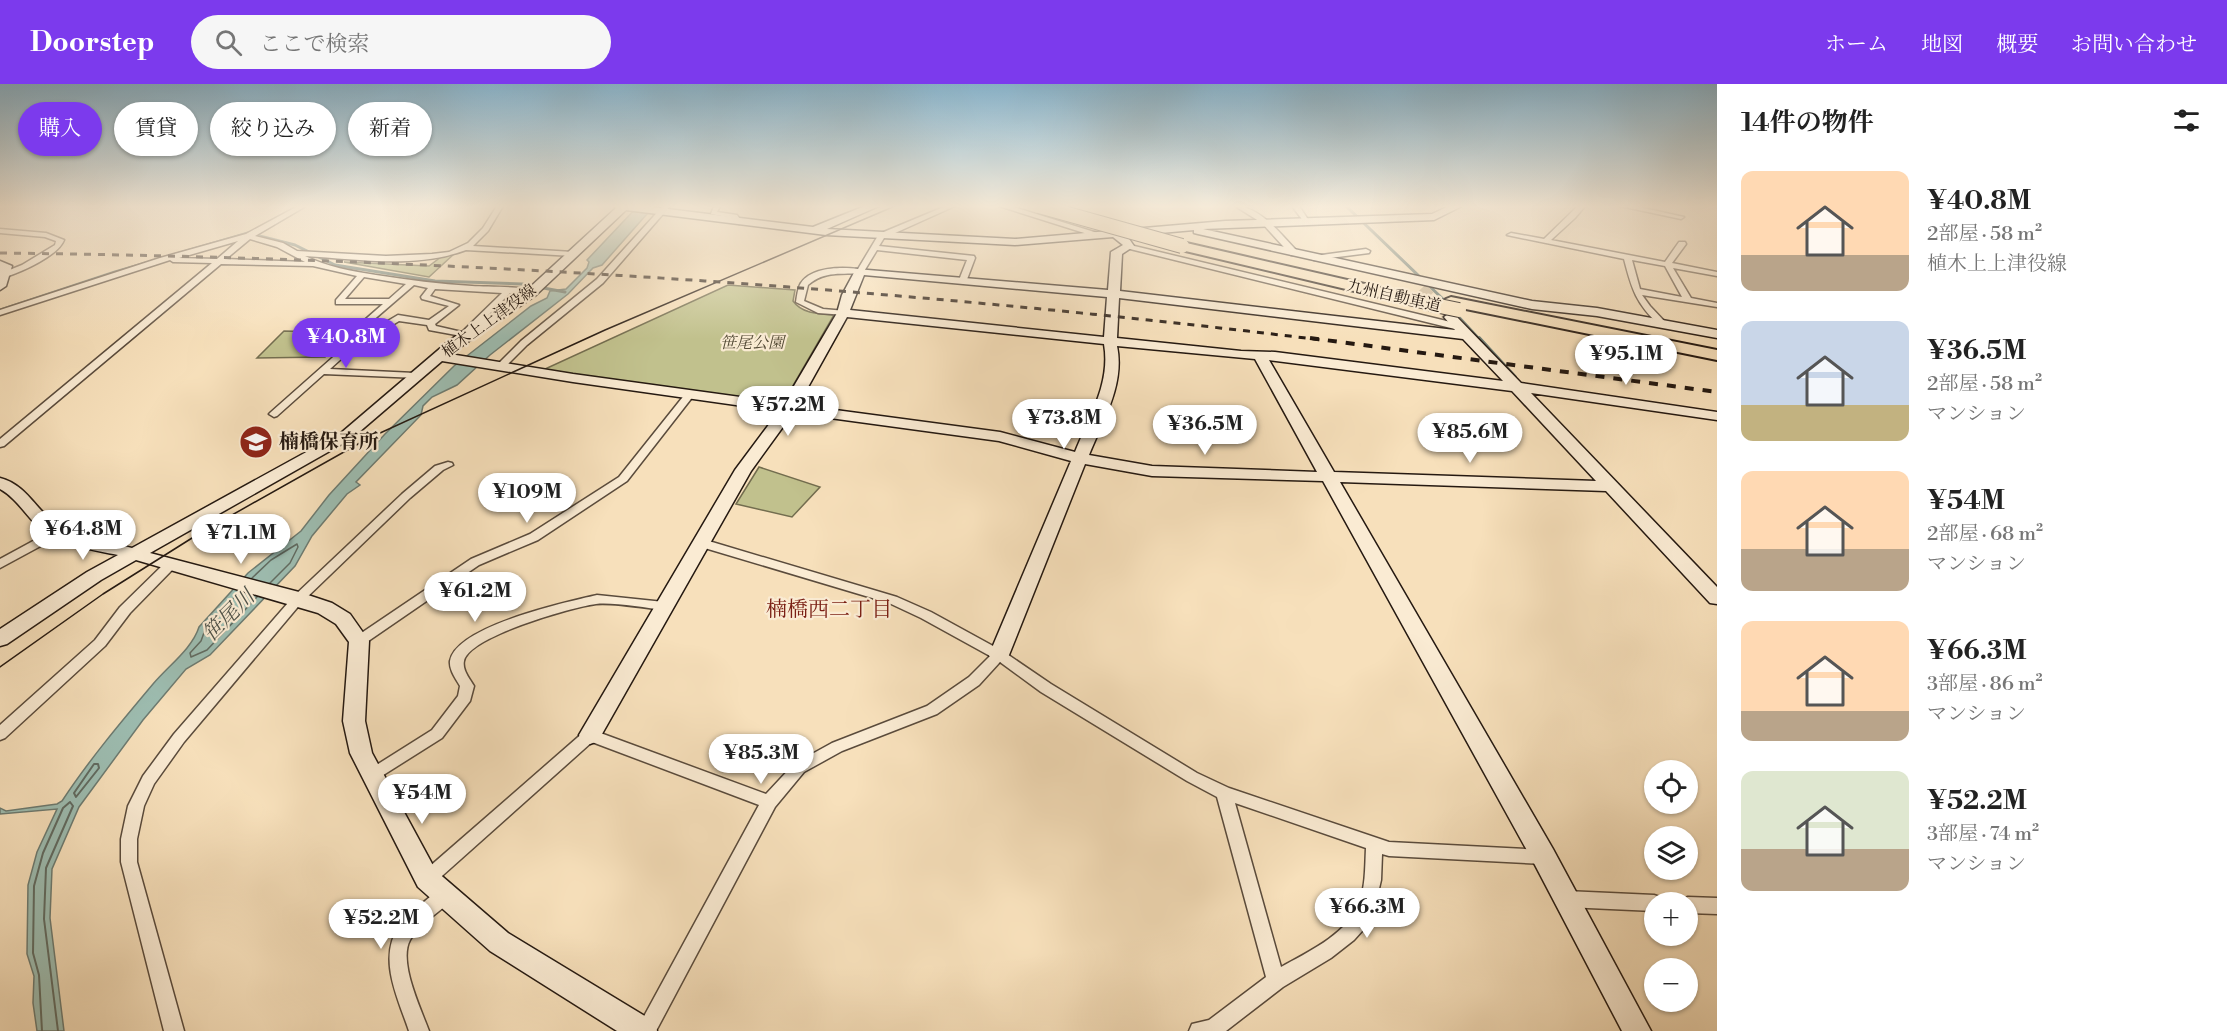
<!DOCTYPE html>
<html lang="ja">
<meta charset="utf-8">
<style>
body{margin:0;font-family:"Libre Bodoni","Noto Serif JP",serif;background:#f6f6f6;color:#222;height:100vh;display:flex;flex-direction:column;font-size:22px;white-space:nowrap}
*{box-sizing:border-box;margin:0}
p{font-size:20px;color:#767676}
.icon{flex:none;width:33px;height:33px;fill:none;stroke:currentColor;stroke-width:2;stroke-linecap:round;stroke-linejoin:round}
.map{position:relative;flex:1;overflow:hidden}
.side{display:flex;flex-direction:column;background:#fff;width:510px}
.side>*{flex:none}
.hud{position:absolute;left:18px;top:18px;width:570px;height:54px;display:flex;gap:12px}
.fabs{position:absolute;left:1644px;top:676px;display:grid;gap:12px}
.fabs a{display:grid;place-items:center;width:54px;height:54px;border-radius:50%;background:#fff;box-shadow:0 2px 4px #0004;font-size:30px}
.price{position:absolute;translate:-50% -51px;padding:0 14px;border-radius:21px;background:#fff;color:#222;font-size:20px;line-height:39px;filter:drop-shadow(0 2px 3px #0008)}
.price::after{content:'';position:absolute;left:50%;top:36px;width:18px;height:14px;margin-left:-9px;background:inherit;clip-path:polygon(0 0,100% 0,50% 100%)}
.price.on{background:#7c3aed;color:#fff}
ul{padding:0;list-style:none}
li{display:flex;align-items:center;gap:18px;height:150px;padding:0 24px}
li span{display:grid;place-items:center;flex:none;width:168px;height:120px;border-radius:12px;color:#555}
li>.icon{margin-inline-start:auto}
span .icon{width:72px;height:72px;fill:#fffc;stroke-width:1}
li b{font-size:26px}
h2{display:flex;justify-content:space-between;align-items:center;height:72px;padding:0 24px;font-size:26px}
.pill{padding:0 21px;border-radius:27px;background:#fff;box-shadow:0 2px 4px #0004;font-size:21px;line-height:54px}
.pill.on{background:#7c3aed;color:#fff}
header{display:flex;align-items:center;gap:36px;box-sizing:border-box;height:84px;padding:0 30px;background:#7c3aed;color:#fff}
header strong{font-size:28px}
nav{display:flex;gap:33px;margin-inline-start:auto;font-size:21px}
.search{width:420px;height:54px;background:#f6f6f6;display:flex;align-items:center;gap:15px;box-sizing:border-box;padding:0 21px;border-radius:33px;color:#767676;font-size:22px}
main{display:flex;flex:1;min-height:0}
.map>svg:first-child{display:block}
.green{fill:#c1c18d;stroke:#736d4f;stroke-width:1.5}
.water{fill:#9dbdb1;stroke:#6d7b71;stroke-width:1.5}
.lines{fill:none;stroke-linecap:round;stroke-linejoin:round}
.shore-far1{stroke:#616b61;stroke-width:1.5}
.shore{stroke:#616b61;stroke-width:2}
.stream-far1{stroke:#6d7b71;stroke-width:3}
.stream{stroke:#6d7b71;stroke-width:4}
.secondary-tunnel{stroke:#cdb899;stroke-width:11;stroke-dasharray:11 6;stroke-linecap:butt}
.street-casing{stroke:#5a4b3c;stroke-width:3}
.secondary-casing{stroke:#251911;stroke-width:3}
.highway-casing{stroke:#251911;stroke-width:4}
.street{fill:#faebd3;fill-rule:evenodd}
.secondary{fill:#faebd3;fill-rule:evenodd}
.highway{fill:#f7e0bb;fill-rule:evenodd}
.tram{stroke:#251911;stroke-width:1.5}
.rail-far1{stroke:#251911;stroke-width:3;stroke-dasharray:7 7;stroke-linecap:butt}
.rail{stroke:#251911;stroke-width:4;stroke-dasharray:9 9;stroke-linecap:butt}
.highway-bridge-casing{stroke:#251911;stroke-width:16;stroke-linecap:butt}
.highway-bridge{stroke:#f7e0bb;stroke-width:14}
.labels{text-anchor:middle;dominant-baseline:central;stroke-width:4.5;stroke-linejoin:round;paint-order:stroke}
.far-street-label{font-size:16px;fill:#251911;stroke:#faebd3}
.far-park-label{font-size:16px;font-style:italic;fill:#544b36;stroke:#faebd3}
.poi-label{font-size:20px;font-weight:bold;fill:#251911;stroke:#faebd3;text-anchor:start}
.neighbourhood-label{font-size:21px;fill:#7a1f14;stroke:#faebd3}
.water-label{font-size:21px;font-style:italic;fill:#4f5249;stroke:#faebd3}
</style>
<header>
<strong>Doorstep</strong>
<div class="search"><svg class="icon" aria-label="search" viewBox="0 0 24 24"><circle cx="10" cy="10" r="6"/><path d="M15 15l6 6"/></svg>ここで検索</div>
<nav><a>ホーム</a><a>地図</a><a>概要</a><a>お問い合わせ</a></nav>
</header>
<main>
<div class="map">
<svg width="1717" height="947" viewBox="0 0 1717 947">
<rect width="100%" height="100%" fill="#f7e0bb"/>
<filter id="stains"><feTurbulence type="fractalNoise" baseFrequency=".00333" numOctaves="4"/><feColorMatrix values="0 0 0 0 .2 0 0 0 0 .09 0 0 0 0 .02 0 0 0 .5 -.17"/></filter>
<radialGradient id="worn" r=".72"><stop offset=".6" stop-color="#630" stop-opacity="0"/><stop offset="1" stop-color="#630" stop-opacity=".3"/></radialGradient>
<!-- green -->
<g class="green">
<polygon points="454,170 429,193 344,178 429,182 441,173"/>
<path d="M728,201L795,206L793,217C802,230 820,230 834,231L783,319L577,292L545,285Z"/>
<polygon points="284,247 321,248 308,261 338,262 325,273 257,274"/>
<polygon points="759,383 820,403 792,433 736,420"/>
</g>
<!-- water -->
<path class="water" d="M638,122H654L602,181L593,184L568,210L490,271L457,301L432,313L423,322L421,331L356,398L360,401L347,410L312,452L295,482L210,571L186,585L143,636L79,723L52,785L50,834L64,947H37L33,919L34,892L27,870L28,801L37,768L57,725L0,730V724L6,727L57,720L62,717C89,676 121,638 153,600C168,582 192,565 199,543L248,489L301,447L329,411L385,350L454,282L531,222L547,214L550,207L566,205L587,184L589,178L587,176Z"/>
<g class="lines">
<!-- shore-far1 -->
<g class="shore-far1">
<polyline points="252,494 271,476 297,460 298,463 290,479 270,499"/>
<polyline points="239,508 205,546 201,557 190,569 191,573 207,566 257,513"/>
</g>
<!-- shore -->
<g class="shore">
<polygon points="94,680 98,680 99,684 76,713 74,709"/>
<polyline points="42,947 39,891 33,869 34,802 43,769 63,724 70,718 73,722 46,784 44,835 58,947"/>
</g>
<!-- stream-far1 -->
<g class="stream-far1">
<polyline points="1346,122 1446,218"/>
<polyline points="0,226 115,188 248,149 295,161 335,181 435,197 522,200 565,208"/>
<polyline points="1455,229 1480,256"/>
</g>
<!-- stream -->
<polyline class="stream" points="1479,254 1515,293"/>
<!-- secondary-tunnel -->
<polyline class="secondary-tunnel" points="1422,204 1446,230"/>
<defs>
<g id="street">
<path d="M298,122H306L255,152L283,159L297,167L386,172L432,170L449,168L468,159L483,144L497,122H503L488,147L473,162L573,168L577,170L573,172L466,166C416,185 357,175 305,172C327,183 352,187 376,191C408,196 440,200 472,202C486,203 527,202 536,208L532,210L510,209L467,253L429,246L427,241L399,237L381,248L369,250L330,285L415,289L420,292L418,294L324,290L277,332L274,333L269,330L271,328L358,251L351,248L383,220H336V216L357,192L313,182L221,180L4,362L0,363V355L212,179L173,178L170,176L0,231V226L160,174L246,150ZM250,155L277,163L305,178L226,175ZM238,157L217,175L179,174ZM364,193L406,200L389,215H345ZM414,201L428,204L421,213L422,215L449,222L429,236L398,231L376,244L363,245ZM435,205L502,209L462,248L436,242L435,240L459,221L430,212Z"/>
<polygon points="663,122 670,122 603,199 527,261 505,283 499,283 499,279 521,257 597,195"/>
<polygon points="714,122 720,122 717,128 737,131 742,138 739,140 733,134 711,130"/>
<path d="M946,122H955L884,154L879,162L974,172L975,174L966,198L959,196L967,176L877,166L863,189C842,191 825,186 808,201L804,217L823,225L846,227V231L818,229L796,218C797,212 798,203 801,199C812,183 841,183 858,185L879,150Z"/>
<polygon points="999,122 1010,122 1104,151 1097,153"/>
<path d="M1235,122C1260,122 1281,151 1297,167V171H1291L1262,139Z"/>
<polygon points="1292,122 1299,122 1309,137 1308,138 1304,138"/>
<path d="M1578,122H1585L1575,134L1551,156L1665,178L1679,158H1685L1686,160L1672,179L1717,188V192L1673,184L1691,214L1717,219V223L1642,211L1650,222L1667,240L1660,242C1636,219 1632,206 1624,175L1507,151L1511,149L1544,155ZM1632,176L1665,182L1682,213L1640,205Z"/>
<polygon points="1620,122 1634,122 1684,133 1681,135"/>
<path d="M0,145L46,149L64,156C58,172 21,188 5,193H2V189L22,181L55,161L56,157L45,153L0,149Z"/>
<polygon points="1126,160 1459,240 1463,243 1459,246 1126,164"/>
<polygon points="1366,165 1370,167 1369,169 1314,176 1310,174 1314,172"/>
<polygon points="689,308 694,311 627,397 538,456 479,481 364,560 354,560 352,557 354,554 471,475 530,450 619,393 686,309"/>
<polygon points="448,378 452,379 453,381 443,386 410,414 302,518 184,658 154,700 144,722 137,755 137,778 184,947 164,947 121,778 121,755 128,722 143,692 174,650 294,512 402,410 435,382"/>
<polygon points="57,444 63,448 61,451 0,484 0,475"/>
<path d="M702,455L897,513L931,528L1004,568L1051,600L1197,689L1229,704L1389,758L1544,766L1550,768L1552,773L1550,778L1544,780L1389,772L1382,770L1381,796L1375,822L1363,846L1354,856L1331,874L1283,903L1226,947H1189L1192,940L1209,936L1266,893L1217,713L1187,697L1041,608L1000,578L979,601L937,630L842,667L804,688L775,723L656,947H636L759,721L592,658L433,800L427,803L421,800L419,795L421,790L585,647L590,645L595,647L766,710L794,680L832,659L927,622L969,593L990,572L921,534L889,519L698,462L696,459L698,456ZM1235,719L1366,764C1365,783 1366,806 1357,824C1343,852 1308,868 1281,883Z"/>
<polygon points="171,476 175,477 177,480 175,483 130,529 105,562 5,654 0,656 0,641 95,556 120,523 167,477"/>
<path d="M597,511L664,518L670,522L664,526C646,524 612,518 596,520C572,523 468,553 464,577C462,586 470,595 474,602L470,617L442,654L377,695L372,697L367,695L364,691L367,687L432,646L458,612L460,602C456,595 449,586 450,577C456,542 567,518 597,511Z"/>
<path d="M445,803L451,805L454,811L451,817C438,829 419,840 410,856C398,878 421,925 429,947H409C398,914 376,872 401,840C411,827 426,817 439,805Z"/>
<polygon points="1566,807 1654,811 1660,813 1663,819 1654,819 1654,827 1566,823 1560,821 1557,815 1560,809"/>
<polygon points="1688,813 1717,814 1717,830 1688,829 1688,819 1680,819 1682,815"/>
</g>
<g id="secondary">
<path d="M614,122H644L813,143L865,122H879L827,145L1015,155L1225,137L1432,130L1449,122H1462L1434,136L1203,145L1532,217L1597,224L1717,246V254L1597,232L1532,225L1198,150L1194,149V146L1127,152L1134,162L1122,170L1120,207L1455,246L1444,233L1450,229L1454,230L1521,299L1717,328V336L1531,309L1717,503V520L1710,519L1606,407L1340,398L1553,765L1651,947H1622L1535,781L1323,397L1152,392L1085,380L1009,571L1006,576L999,578L992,576L989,571L1071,377L999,357L793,329L751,387L598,657L590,660L582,657L579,651L735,386L779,327L573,298L442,277L351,355L150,469L299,508L332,519L350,530L369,557L365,637L372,669L436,787L508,849L653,937L657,947H617L490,867L418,803L350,669L343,637L349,558L336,540L318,529L136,476L101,496L7,560L0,562V545L87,488L118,471C94,466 63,462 43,447C27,434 18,415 0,405V394C28,401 37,429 60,443C81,455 109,458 132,464L341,349L450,256L528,205L616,124ZM626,126L826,151L1015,161L1113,153L1123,161L1111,168L1108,206L856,185L842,211L837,229L784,319L573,290L450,270L536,211ZM864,191L1107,213L1104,253L850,226ZM1119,214L1463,255L1503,297L1275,268L1241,267L1117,254ZM847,233L1104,260C1111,299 1089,333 1075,368L1000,348L798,321ZM1117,262L1255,275L1317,388L1152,382L1089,371C1103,336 1125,300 1117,262ZM1269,276L1512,307L1596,397L1334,388Z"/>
<polygon points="0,177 12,182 6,202 0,206"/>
</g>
<g id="highway">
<polygon points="1182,158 1430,215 1438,220 1430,225 1177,165 1175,162"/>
<polygon points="1451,213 1717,266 1717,276 1446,221 1443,218 1446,215"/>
</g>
</defs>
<!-- street casing -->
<use href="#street" class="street-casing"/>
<!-- secondary casing -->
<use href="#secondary" class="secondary-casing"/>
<!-- highway casing -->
<use href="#highway" class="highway-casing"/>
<!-- street -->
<use href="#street" class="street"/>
<!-- secondary -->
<use href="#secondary" class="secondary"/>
<!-- highway -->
<use href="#highway" class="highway"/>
<!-- tram -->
<polyline class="tram" points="0,583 103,510 200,449 367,355 605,246 895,122"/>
<!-- rail-far1 -->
<path class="rail-far1" d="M0,169C443,174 883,202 1322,256"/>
<!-- rail -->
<polyline class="rail" points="1310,254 1717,308"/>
<defs>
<g id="highway-bridge">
<polyline points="1039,122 1182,162"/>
<polyline points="1430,220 1459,226"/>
</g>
</defs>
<!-- highway-bridge casing -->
<use href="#highway-bridge" class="highway-bridge-casing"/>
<!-- highway-bridge -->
<use href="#highway-bridge" class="highway-bridge"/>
</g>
<!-- sky -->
<linearGradient id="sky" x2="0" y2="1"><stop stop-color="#8ab8d2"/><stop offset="0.48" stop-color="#fbf1e0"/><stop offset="1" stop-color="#fbf1e0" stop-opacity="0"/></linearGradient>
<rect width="1717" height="255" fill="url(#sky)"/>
<!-- icons -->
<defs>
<symbol id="school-disc" viewBox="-11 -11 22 22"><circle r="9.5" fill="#8f2418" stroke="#faebd3"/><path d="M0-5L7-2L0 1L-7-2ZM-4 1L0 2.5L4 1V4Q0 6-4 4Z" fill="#fff"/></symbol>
</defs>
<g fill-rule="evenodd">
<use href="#school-disc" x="237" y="339" width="38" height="38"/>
</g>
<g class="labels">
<!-- far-street labels -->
<g class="far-street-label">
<text transform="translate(1394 212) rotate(13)">九州自動車道</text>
<text transform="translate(489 237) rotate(-36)">植木上上津役線</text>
</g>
<!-- far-park labels -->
<g class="far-park-label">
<text x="752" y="259">笹尾公園</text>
</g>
<!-- poi labels -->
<g class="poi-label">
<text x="279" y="358">楠橋保育所</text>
</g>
<!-- neighbourhood labels -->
<g class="neighbourhood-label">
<text x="829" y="526">楠橋西二丁目</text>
</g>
<!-- water labels -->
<g class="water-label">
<text transform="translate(229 532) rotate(-45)">笹尾川</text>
</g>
</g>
<rect width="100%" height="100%" filter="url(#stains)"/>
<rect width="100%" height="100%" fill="url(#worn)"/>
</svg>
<div class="fabs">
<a><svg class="icon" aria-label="locate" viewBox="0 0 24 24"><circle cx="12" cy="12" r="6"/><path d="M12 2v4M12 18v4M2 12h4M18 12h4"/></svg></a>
<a><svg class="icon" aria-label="layers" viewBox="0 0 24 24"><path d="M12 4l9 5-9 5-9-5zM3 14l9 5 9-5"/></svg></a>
<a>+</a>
<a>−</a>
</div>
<b class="price on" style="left:346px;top:285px">¥40.8M</b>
<b class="price" style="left:1626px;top:302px">¥95.1M</b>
<b class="price" style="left:788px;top:353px">¥57.2M</b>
<b class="price" style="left:1064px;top:366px">¥73.8M</b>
<b class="price" style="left:1205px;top:372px">¥36.5M</b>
<b class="price" style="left:1470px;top:380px">¥85.6M</b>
<b class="price" style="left:527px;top:440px">¥109M</b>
<b class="price" style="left:83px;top:477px">¥64.8M</b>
<b class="price" style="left:241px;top:481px">¥71.1M</b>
<b class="price" style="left:475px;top:539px">¥61.2M</b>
<b class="price" style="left:761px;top:701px">¥85.3M</b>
<b class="price" style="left:422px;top:741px">¥54M</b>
<b class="price" style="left:1367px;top:855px">¥66.3M</b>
<b class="price" style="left:381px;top:866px">¥52.2M</b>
<div class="hud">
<a class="pill on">購入</a>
<a class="pill">賃貸</a>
<a class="pill">絞り込み</a>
<a class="pill">新着</a>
</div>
</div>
<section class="side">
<h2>14件の物件<svg class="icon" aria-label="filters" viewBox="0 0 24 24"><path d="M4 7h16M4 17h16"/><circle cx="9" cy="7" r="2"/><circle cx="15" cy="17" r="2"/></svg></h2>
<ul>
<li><span style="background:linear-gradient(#ffd9b3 70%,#b9a48a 0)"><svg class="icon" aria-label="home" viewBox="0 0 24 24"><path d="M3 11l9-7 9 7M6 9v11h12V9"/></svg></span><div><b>¥40.8M</b><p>2部屋 · 58 m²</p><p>植木上上津役線</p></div></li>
<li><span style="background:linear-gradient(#c9d6e8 70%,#c2b280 0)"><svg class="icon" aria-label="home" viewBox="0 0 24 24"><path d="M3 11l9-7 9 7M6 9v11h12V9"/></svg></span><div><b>¥36.5M</b><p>2部屋 · 58 m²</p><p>マンション</p></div></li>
<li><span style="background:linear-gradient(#ffd9b3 65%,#b9a48a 0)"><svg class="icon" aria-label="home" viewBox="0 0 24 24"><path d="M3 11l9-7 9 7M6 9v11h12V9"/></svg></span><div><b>¥54M</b><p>2部屋 · 68 m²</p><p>マンション</p></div></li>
<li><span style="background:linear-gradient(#ffd9b3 75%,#b9a48a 0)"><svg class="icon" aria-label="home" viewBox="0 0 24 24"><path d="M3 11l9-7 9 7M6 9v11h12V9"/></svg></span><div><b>¥66.3M</b><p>3部屋 · 86 m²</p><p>マンション</p></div></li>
<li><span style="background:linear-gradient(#dfe7d0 65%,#b9a48a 0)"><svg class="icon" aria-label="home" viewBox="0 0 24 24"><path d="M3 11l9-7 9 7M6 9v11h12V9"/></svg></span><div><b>¥52.2M</b><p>3部屋 · 74 m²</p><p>マンション</p></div></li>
</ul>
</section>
</main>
